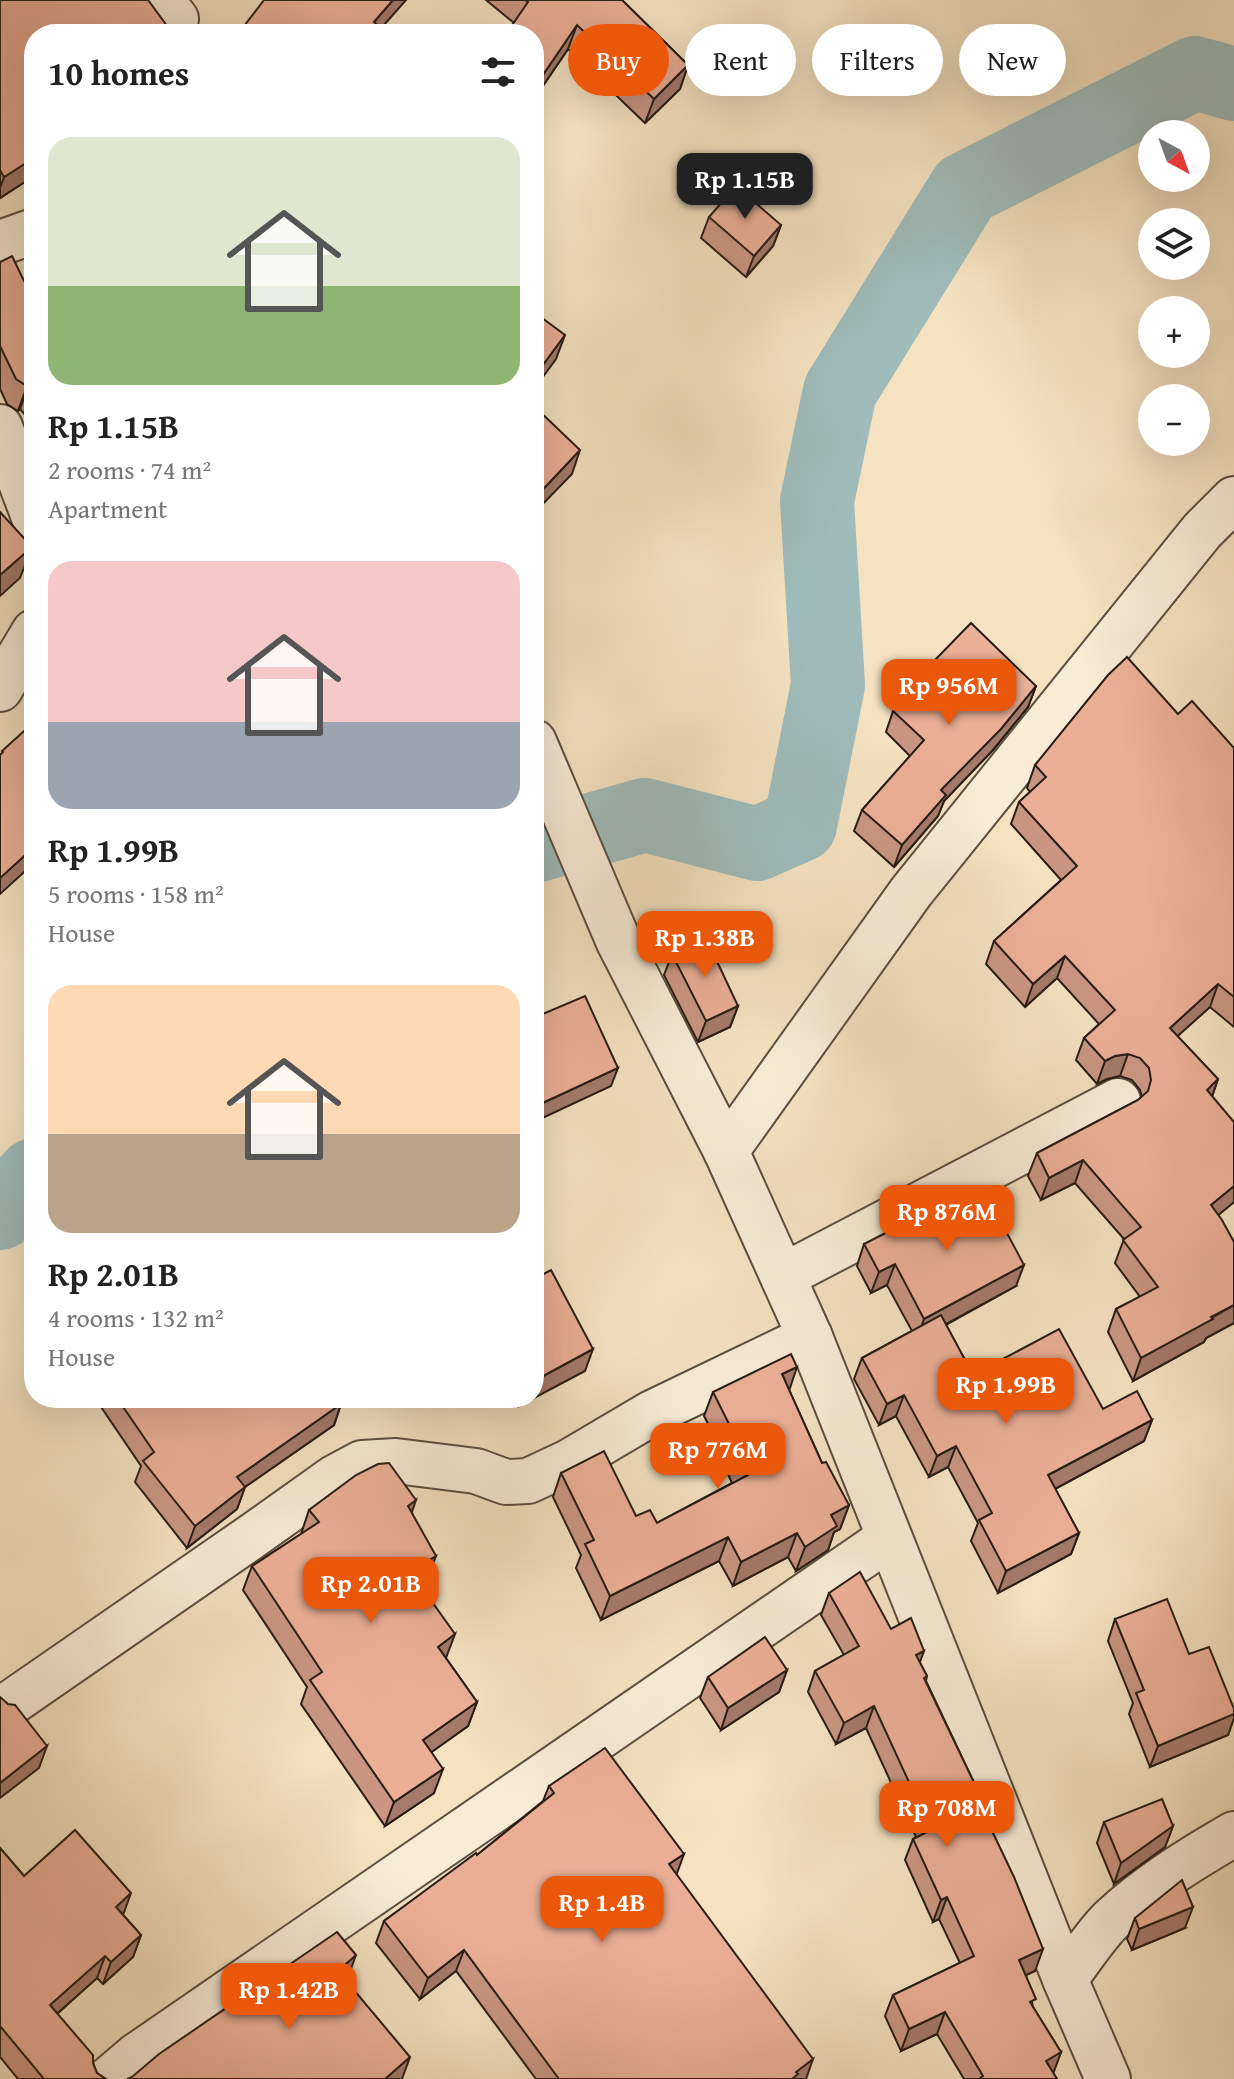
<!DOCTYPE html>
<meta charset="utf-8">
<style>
body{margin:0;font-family:"Gentium Book Plus",serif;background:#f2f2f2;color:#222;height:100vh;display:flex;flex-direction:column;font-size:30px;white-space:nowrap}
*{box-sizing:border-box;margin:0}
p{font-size:26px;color:#767676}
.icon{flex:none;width:44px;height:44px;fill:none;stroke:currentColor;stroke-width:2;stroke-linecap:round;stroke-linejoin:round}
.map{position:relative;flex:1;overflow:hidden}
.drawer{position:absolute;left:24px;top:24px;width:520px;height:1384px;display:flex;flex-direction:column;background:#fff;border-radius:32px;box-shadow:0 8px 32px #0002}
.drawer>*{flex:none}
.top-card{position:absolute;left:568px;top:24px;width:546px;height:72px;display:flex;gap:16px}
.needle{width:52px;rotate:139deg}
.controls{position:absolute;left:1138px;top:120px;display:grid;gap:16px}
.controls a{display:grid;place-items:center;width:72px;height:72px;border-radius:50%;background:#fff;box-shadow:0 8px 32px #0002;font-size:40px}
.price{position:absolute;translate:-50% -68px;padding:0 18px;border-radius:16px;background:#ea580c;color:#fff;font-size:26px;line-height:52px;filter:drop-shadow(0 2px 4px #0008)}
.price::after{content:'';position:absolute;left:50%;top:48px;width:24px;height:18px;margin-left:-12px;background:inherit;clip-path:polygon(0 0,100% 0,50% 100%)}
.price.active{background:#222;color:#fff}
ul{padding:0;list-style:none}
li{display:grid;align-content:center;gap:16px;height:424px;padding:0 24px}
li span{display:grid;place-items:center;height:248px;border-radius:24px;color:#555}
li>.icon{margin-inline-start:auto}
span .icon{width:144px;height:144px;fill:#fffc;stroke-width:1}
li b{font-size:34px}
h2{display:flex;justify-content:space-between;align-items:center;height:96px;padding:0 24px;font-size:34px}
.chip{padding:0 28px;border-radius:36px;background:#fff;box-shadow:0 8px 32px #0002;font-size:28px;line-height:72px}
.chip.active{background:#ea580c;color:#fff}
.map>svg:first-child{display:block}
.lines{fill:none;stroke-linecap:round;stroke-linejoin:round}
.river{stroke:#9fbcbb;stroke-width:74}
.street-casing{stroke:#5b4e3f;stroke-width:48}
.street{stroke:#f8ecd7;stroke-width:44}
.wall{fill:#ca9682;stroke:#281c14;stroke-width:2}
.shaded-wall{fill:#a47a6a;stroke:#281c14;stroke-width:2}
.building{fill:#ebaf97;stroke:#281c14;stroke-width:2}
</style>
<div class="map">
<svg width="1234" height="2079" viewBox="0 0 1234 2079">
<rect width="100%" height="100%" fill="#f4e2c1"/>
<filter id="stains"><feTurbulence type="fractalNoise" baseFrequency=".0025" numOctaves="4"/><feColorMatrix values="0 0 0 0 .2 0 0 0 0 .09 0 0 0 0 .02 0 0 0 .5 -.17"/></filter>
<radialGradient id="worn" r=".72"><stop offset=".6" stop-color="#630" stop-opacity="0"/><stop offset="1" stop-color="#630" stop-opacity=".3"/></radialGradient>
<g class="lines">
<!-- river -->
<g class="river">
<polyline points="534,846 645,815 757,844 800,825 828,685 817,501 840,391 965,189 1195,73 1234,84"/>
<polyline points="0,1213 34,1175"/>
</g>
<defs>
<g id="street">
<polyline points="161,0 176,19"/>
<polyline points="0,243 34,231"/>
<polyline points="0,427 34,517"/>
<polyline points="0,689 34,632"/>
<polyline points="534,742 618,940 726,1151 810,1337 1065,1979 1108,2079"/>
<polyline points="726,1151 911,892 1202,531 1234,499"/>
<polyline points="783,1276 1118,1101"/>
<polyline points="11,1703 251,1537 334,1478 362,1463 396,1461 476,1471 506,1482 528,1481 569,1462 652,1413 810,1337"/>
<path d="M1065,1979C1080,1960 1094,1937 1111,1920C1147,1886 1191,1859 1234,1834"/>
<polyline points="109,2079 136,2056 889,1538"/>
</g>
</defs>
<!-- street casing -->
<use href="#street" class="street-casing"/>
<!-- street -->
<use href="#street" class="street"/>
</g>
<!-- wall -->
<g class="wall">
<polygon points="0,0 34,176 0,198"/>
<polygon points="486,0 622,0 688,65 680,89 645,123 568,49 534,99 534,34 514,23"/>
<polygon points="709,217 781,225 773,246 746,277 701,238"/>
<polygon points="0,262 24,281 34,273 34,425 20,409 18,411 7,404 0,389"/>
<polygon points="934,661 1036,686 1028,707 993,750 944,801 938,816 894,867 854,831 862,810 910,756 886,732 893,711 930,672"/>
<polygon points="1178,714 1234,748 1234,1027 1210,1007 1177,1036 1218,1079 1212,1097 1234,1202 1218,1215 1234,1242 1234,1323 1206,1338 1204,1342 1133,1381 1108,1332 1116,1309 1140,1297 1115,1263 1124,1239 1075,1183 1041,1200 1028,1176 1037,1153 1138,1100 1142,1097 1140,1090 1132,1080 1120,1076 1107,1079 1097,1084 1076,1060 1084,1038 1099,1024 1057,978 1025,1007 986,964 994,941 1061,880 1011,824 1019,802 1030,792 1027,788 1035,765"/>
<polygon points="672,954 738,1006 730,1027 698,1042 664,975"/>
<polygon points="864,1244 1016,1286 946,1325 973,1375 1103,1409 1152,1420 1144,1441 1055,1489 1079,1533 1071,1554 998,1593 971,1541 978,1523 948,1467 929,1477 896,1416 879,1425 854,1379 862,1358 912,1331 887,1285 871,1293 857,1266"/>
<polygon points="789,1390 822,1463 849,1505 840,1529 834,1532 828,1550 796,1571 788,1557 733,1586 719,1561 601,1620 576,1568 581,1555 553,1497 561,1473 636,1516 657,1523 732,1483 727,1472 729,1465 704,1416 713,1392"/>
<polygon points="95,1398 337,1398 341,1404 334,1425 245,1487 237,1509 187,1548 135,1482 141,1466"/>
<polygon points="515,1398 534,1398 519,1406"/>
<polygon points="309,1510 412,1512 427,1580 419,1585 446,1658 477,1702 468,1726 431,1752 434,1793 385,1826 301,1704 307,1687 243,1590 252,1566 301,1534"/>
<polygon points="829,1593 891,1629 920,1663 927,1676 926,1681 978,1791 976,1796 1035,1971 1026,1975 1033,2007 1061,2052 1053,2073 1057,2079 964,2079 937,2034 901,2051 885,2016 893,1995 960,1963 939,1919 933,1922 905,1860 913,1839 916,1837 866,1728 836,1744 808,1692 815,1671 844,1655 821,1615"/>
<polygon points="1115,1619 1189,1654 1234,1709 1234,1718 1228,1735 1150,1767 1129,1714 1133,1703 1108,1641"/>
<polygon points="787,1670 779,1692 721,1730 700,1698 708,1677"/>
<polygon points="549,1786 676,1874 806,2079 536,2079 456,1971 420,1999 376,1943 384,1921 477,1855 543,1801"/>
<polygon points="1104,1822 1173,1826 1165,1847 1114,1884 1097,1843"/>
<polygon points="0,1848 24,1876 123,1915 141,1935 133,1957 103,1984 97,1978 57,2014 93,2063 97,2073 106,2079 18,2079 0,2057"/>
<polygon points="1135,1918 1185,1928 1132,1950 1127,1939"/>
</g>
<!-- shaded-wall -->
<g class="shaded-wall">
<polygon points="393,0 406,0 376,34 374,22"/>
<polygon points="577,25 568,49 534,99 534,88"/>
<polygon points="688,65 680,89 645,123 654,99"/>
<polygon points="34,158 34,176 0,198 0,188 4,177"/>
<polygon points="781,225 773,246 746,277 754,256"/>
<polygon points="565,335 556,359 534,389 534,377"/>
<polygon points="29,385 20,409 18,411 27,386"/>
<polygon points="580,450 572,474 534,513 534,499"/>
<polygon points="32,547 20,578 0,596 0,575"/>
<polygon points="1036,686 1028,707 993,750 944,801 938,816 894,867 902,845 941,790"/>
<polygon points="34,847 34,863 0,894 0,878"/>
<polygon points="1065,956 1057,978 1025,1007 1033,984"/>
<polygon points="1218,984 1210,1007 1161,1051 1170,1028"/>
<polygon points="738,1006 730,1027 698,1042 706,1021"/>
<polygon points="1128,1054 1120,1076 1107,1079 1097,1084 1105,1061 1115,1056"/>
<polygon points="618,1068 611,1086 534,1122 534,1107"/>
<polygon points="1218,1079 1210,1102 1207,1090"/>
<polygon points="1083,1160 1075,1183 1041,1200 1049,1178"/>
<polygon points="1234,1186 1234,1202 1203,1228 1211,1205"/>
<polygon points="895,1264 887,1285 871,1293 879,1272"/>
<polygon points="1024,1265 1016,1286 917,1340 924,1319"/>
<polygon points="1234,1305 1234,1323 1206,1338 1204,1342 1133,1381 1141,1358"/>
<polygon points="593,1349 585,1371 534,1398 534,1381"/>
<polygon points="797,1367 789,1391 782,1374"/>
<polygon points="904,1395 896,1416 879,1425 887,1404"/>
<polygon points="522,1398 534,1398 519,1406"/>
<polygon points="341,1404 334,1425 229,1498 237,1477"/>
<polygon points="1152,1420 1144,1441 1040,1497 1048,1475"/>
<polygon points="956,1446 948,1467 929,1477 937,1456"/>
<polygon points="245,1487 237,1509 187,1548 195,1526"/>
<polygon points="416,1500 408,1524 408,1506"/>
<polygon points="849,1505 840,1529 834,1532 828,1550 796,1571 805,1547 831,1515"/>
<polygon points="797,1533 788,1557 733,1586 741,1562"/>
<polygon points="1079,1533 1071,1554 998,1593 1006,1571"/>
<polygon points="728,1537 719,1561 601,1620 610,1596"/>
<polygon points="436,1556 427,1580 401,1595 410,1571"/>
<polygon points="455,1634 446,1658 438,1647"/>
<polygon points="924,1651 916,1673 916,1655"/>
<polygon points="787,1670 779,1692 721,1730 728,1708"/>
<polygon points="477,1702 468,1726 415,1764 423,1740"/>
<polygon points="874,1706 866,1728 836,1744 844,1723"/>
<polygon points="1234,1714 1234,1718 1228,1735 1150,1767 1158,1746"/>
<polygon points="47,1746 39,1768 0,1798 0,1783"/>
<polygon points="443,1769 434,1793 385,1826 394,1802"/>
<polygon points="1173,1826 1165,1847 1114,1884 1121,1863"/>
<polygon points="684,1854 676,1876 669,1864"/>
<polygon points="131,1893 123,1915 116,1907"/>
<polygon points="947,1897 939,1919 933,1922 941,1900"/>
<polygon points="1193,1907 1185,1928 1132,1950 1139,1929"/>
<polygon points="141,1935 133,1957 103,1984 111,1962"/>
<polygon points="1043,1949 1035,1971 1011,1982 1019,1960"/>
<polygon points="464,1950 456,1971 420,1999 428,1978"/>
<polygon points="356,1955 348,1977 330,1992 338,1971"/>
<polygon points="105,1956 97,1978 42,2027 50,2005"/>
<polygon points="945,2012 937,2034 901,2051 909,2029"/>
<polygon points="1061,2052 1053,2074 1046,2061"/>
<polygon points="410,2057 402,2079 385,2079"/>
<polygon points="813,2059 806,2079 792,2079 796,2072"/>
</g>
<!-- building -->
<g class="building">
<polygon points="0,0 148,0 173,34 34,34 34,158 4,177 0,170"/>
<polygon points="264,0 393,0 374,22 386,32 384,34 238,34"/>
<polygon points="525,0 622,0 688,65 654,99 577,25 534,88 534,34 506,34 528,2"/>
<polygon points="736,186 781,225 754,256 709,217"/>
<polygon points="12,256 24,281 34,273 34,391 29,385 27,386 16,379 0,346 0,262"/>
<polygon points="534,312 565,335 534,377"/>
<polygon points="534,406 580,450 534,499"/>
<polygon points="0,512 32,547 0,575"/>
<polygon points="971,623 1036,686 1001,729 941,790 946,795 902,845 862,810 924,740 893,711 937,664 934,661"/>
<polygon points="1127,657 1178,714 1192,701 1234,748 1234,997 1218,984 1170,1028 1218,1079 1207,1090 1234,1122 1234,1186 1211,1205 1222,1220 1234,1242 1234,1305 1211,1317 1213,1319 1141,1358 1116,1309 1158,1287 1123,1240 1141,1227 1083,1160 1049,1178 1037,1153 1138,1100 1148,1091 1151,1080 1149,1068 1140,1058 1128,1054 1115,1056 1105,1061 1084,1038 1115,1010 1065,956 1033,984 994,941 1077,866 1019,802 1046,777 1035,765 1108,675"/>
<polygon points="34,722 34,847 0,878 0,755 3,752 2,751"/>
<polygon points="706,938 738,1006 706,1021 672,954"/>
<polygon points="585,996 618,1068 534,1107 534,1002 537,1000 543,1014"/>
<polygon points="973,1188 992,1224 1000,1220 1024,1265 924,1319 895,1264 879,1272 864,1244"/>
<polygon points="551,1270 593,1349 534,1381 534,1279"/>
<polygon points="941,1315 973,1375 1059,1329 1103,1409 1137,1391 1152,1420 1048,1475 1079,1533 1006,1571 979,1520 992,1513 956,1446 937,1456 904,1395 887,1404 862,1358"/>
<polygon points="791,1354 797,1367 782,1374 822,1463 826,1462 849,1505 831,1515 837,1526 805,1547 797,1533 741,1562 728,1537 610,1596 585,1544 594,1540 561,1473 604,1451 636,1516 650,1510 657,1523 748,1475 736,1448 740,1446 713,1392"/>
<polygon points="117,1398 337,1398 341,1404 237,1477 245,1487 195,1526 143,1461 154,1452"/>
<polygon points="389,1463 416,1500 408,1506 436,1556 410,1571 455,1634 438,1647 477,1702 423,1740 443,1769 394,1802 310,1680 322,1672 252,1566 319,1522 309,1510 356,1475 378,1464"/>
<polygon points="860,1572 891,1629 911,1618 924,1651 916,1655 927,1676 924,1678 978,1791 974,1793 1014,1877 1043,1949 1019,1960 1036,1999 1030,2002 1061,2052 1046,2061 1057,2079 979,2079 983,2076 945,2012 909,2029 893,1995 974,1956 947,1897 941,1900 913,1839 931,1830 874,1706 844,1723 815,1671 859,1646 829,1593"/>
<polygon points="1167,1599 1189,1654 1209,1647 1234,1709 1234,1714 1158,1746 1136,1693 1144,1690 1115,1619"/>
<polygon points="765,1637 787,1670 728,1708 708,1677"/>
<polygon points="0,1697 8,1704 15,1705 47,1746 0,1783"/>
<polygon points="605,1748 684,1854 669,1864 813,2059 796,2072 798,2074 792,2079 559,2079 464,1950 428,1978 384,1921 476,1853 477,1855 554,1793 549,1786"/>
<polygon points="1162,1799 1173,1826 1121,1863 1104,1822"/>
<polygon points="75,1830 131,1893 116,1907 141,1935 111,1962 105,1956 50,2005 93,2055 93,2063 97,2073 106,2079 44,2079 0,2026 0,1848 24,1876"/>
<polygon points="1182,1880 1193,1907 1139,1929 1135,1918"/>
<polygon points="337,1932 356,1955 338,1971 410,2057 385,2079 127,2079 132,2077 159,2054"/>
</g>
<rect width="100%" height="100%" filter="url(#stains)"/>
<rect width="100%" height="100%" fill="url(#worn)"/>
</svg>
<div class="controls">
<a><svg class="needle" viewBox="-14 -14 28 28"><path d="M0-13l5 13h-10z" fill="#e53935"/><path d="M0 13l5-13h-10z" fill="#767676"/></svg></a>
<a><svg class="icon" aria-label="layers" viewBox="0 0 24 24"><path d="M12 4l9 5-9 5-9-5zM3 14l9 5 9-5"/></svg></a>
<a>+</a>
<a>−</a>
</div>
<b class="price active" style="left:745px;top:221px">Rp 1.15B</b>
<b class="price" style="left:949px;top:727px">Rp 956M</b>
<b class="price" style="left:705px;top:979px">Rp 1.38B</b>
<b class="price" style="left:947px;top:1253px">Rp 876M</b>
<b class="price" style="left:1006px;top:1426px">Rp 1.99B</b>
<b class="price" style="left:718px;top:1491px">Rp 776M</b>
<b class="price" style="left:371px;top:1625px">Rp 2.01B</b>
<b class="price" style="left:947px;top:1849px">Rp 708M</b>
<b class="price" style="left:602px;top:1944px">Rp 1.4B</b>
<b class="price" style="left:289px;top:2031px">Rp 1.42B</b>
<div class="top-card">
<a class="chip active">Buy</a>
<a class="chip">Rent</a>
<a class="chip">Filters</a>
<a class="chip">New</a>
</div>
<section class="drawer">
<h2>10 homes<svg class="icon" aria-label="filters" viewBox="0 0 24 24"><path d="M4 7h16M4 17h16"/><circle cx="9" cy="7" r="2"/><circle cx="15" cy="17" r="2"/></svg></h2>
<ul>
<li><span style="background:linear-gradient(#dfe7d0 60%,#8fb573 0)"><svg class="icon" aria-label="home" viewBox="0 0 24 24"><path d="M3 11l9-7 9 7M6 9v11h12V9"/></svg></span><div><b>Rp 1.15B</b><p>2 rooms · 74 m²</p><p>Apartment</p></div></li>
<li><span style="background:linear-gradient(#f6c9c9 65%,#9aa5b1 0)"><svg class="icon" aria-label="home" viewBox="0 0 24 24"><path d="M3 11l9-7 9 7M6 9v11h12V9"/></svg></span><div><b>Rp 1.99B</b><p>5 rooms · 158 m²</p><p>House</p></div></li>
<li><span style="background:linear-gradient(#ffd9b3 60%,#b9a48a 0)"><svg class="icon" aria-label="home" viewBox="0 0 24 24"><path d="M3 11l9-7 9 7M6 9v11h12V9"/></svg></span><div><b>Rp 2.01B</b><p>4 rooms · 132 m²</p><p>House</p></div></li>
</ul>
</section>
</div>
